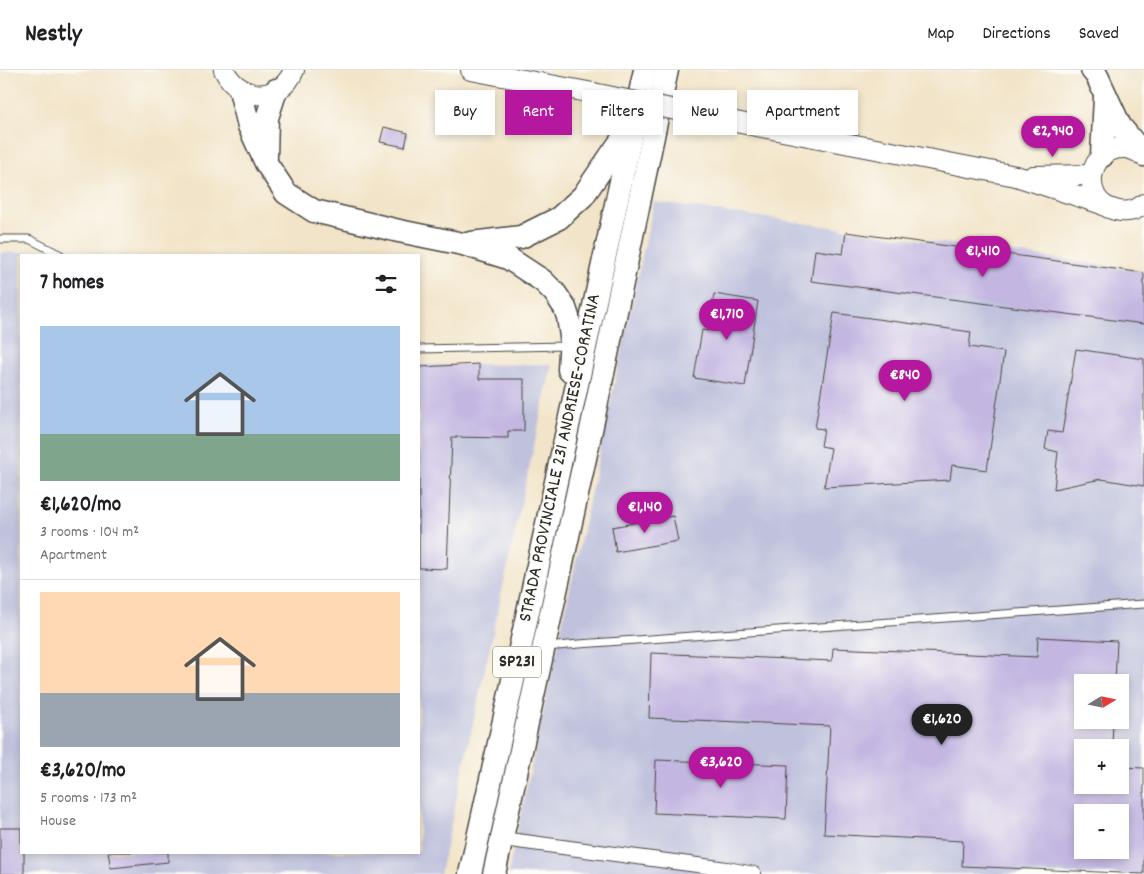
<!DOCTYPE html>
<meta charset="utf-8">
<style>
body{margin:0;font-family:Dekko,sans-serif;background:#f6f6f6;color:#202124;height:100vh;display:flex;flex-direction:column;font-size:19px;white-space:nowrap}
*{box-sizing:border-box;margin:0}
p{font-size:16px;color:#757577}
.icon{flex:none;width:28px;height:28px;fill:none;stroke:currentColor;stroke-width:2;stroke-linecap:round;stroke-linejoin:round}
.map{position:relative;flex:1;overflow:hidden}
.details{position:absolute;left:20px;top:184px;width:400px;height:600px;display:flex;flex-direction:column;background:#fff;border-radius:0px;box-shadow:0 2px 8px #0003}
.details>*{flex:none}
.hud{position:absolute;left:435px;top:20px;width:475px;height:45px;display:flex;gap:10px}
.needle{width:32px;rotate:80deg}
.fabs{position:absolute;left:1074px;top:604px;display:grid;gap:10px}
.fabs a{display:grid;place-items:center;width:55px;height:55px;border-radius:0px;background:#fff;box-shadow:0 2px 8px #0003;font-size:25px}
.price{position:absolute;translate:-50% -42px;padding:0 11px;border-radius:18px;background:#b5179e;color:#fff;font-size:16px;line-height:32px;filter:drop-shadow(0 1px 2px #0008)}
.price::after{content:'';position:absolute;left:50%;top:30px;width:15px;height:11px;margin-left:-8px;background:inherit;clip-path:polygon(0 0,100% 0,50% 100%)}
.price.selected{background:#222;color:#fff}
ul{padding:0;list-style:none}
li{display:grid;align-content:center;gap:10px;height:265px;padding:0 20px}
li+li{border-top:1px solid #e0e0e0}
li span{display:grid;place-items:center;height:155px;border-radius:0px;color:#555}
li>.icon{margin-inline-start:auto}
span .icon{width:90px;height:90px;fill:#fffc;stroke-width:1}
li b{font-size:21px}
h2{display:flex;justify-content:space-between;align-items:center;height:60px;padding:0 20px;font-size:21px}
.tag{padding:0 18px;border-radius:0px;background:#fff;box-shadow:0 2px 8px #0003;font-size:18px;line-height:45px}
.tag.selected{background:#b5179e;color:#fff}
header{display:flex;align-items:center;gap:30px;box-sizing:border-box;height:70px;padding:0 25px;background:#fff;border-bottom:1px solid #e0e0e0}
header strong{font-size:24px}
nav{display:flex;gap:28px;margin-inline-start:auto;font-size:18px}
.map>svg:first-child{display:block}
.industrial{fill:#c0c2dd;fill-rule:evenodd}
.building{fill:#c3b6e1;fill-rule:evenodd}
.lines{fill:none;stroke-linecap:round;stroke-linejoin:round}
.lane-casing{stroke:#494743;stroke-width:9}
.street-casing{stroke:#494743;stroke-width:16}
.secondary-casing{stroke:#494743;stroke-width:22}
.primary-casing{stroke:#494743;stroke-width:25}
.lane{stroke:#fff;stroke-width:7}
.street{stroke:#fff;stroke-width:14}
.secondary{stroke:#fff;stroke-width:20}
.primary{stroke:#fff;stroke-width:22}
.secondary-bridge-casing{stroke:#494743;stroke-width:22;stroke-linecap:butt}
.secondary-bridge{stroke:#fff;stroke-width:20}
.labels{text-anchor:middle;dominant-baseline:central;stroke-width:4;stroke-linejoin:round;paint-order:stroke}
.shield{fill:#fdfcf7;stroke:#6a6a68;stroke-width:1}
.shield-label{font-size:18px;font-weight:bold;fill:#2b2b2b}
.street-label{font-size:19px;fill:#2b2b2b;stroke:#fdfcf7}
</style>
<header>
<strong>Nestly</strong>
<nav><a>Map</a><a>Directions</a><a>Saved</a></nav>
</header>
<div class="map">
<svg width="1144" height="804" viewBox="0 0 1144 804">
<rect width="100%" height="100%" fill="#fdfcf7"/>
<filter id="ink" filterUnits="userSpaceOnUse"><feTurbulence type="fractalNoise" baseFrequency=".02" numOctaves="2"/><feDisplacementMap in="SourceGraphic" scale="10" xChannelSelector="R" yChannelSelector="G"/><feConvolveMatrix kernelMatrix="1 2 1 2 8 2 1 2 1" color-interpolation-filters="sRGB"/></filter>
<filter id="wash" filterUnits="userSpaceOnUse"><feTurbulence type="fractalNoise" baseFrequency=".0096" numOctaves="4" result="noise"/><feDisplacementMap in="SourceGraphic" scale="20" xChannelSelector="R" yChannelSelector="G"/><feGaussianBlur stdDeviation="1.12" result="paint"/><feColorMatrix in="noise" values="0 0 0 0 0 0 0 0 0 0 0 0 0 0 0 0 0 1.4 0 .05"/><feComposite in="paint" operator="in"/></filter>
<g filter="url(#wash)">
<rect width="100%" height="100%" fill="#f2e4c8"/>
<!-- industrial -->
<g class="industrial">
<path d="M654,132L1144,201V804H508ZM1082,612H1120V650H1082ZM1082,678H1120V715H1082ZM1082,742H1120V780H1082Z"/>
<polygon points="29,182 36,185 21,185 21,782 419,782 419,295 552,294 440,804 0,804 0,183"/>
</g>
<g id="blocks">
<!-- building -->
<g class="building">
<polygon points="384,57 408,63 405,77 380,72"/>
<polygon points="846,162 1144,203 1144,254 811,211 815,180 843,184"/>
<polygon points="714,224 758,231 745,316 694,308 702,260 708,261"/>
<polygon points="834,243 971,262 969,277 1004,282 987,400 952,395 950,410 824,417 831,378 821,376 824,359 815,358"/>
<polygon points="1076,279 1144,289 1144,416 1101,409 1054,419 1058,382 1045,379 1048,361 1062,363"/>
<polygon points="479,294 479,309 524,309 524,361 508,361 508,368 452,367 447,499 419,498 419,297"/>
<polygon points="673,446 678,471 616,482 612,457"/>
<path d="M1038,567L1117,571L1115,612H1082V650H1113L1112,678H1082V715H1120V697L1144,698V804L962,796L963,771L824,764L830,656L649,648L651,583L832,591L833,578L1037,587ZM1082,742H1120V780H1082Z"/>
<polygon points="656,690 788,695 786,749 654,743"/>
<polygon points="0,758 21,758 21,782 24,782 24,804 0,804"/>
<polygon points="108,782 168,782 168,792 111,798"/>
</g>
</g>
</g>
<g filter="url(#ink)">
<use href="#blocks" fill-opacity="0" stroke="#494743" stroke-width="1"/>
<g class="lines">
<defs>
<g id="lane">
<polyline points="0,169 29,169 61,185"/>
<polyline points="419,279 568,276"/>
<polyline points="546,577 579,574 1144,534"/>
</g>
<polyline id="street" points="502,769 727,799 754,804"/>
<g id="secondary">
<path d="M224,0C239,31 280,34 294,0"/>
<polyline points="471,0 593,23"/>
<polyline points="715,48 1016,106 1102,134"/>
<path d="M1144,86C1139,82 1133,79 1126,78C1088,75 1078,131 1115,140C1125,143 1136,141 1144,134"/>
<polyline points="1033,106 1092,105"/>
</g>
<g id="primary">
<polyline points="1092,0 1097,6 1120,56 1144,85"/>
<polyline points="240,20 249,56 266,93 286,123 314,141 399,161 463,174 508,188 543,211 555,223 565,238 568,247 571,266 569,300"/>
<polyline points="1102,86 1105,27"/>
<polyline points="266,87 267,48 276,20"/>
<polyline points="471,173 521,167 559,148 583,126 627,62"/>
<polyline points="470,804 521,574 645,0"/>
<polyline points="494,804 587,379 667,0"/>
</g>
</defs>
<!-- lane casing -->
<use href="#lane" class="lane-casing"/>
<!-- street casing -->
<use href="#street" class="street-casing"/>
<!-- secondary casing -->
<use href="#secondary" class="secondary-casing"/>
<!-- primary casing -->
<use href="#primary" class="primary-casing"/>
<!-- lane -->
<use href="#lane" class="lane"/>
<!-- street -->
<use href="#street" class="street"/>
<!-- secondary -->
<use href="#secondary" class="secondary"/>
<!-- primary -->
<use href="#primary" class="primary"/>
<defs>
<polyline id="secondary-bridge" points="593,23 715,48"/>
</defs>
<!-- secondary-bridge casing -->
<use href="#secondary-bridge" class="secondary-bridge-casing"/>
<!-- secondary-bridge -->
<use href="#secondary-bridge" class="secondary-bridge"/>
</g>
</g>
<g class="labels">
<!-- shield labels -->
<rect class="shield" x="493" y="576.5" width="48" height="31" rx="4"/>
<g class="shield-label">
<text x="517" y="592">SP231</text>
</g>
<!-- street labels -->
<g class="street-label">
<text transform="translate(561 388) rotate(-78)">STRADA PROVINCIALE 231 ANDRIESE-CORATINA</text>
</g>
</g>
</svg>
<div class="fabs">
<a><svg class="needle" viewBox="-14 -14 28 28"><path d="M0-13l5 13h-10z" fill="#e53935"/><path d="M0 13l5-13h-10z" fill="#757577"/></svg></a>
<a>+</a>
<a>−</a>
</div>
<b class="price" style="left:1053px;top:88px">€2,940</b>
<b class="price" style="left:983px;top:208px">€1,410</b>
<b class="price" style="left:727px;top:271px">€1,710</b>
<b class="price" style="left:905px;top:332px">€840</b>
<b class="price" style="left:645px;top:464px">€1,140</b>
<b class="price selected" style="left:942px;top:676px">€1,620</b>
<b class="price" style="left:721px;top:719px">€3,620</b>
<div class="hud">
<a class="tag">Buy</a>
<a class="tag selected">Rent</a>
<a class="tag">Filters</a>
<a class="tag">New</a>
<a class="tag">Apartment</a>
</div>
<section class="details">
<h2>7 homes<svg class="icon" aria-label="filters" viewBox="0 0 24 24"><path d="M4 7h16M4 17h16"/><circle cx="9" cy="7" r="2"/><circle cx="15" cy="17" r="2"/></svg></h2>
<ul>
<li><span style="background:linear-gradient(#a9c7e8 70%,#7fa58c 0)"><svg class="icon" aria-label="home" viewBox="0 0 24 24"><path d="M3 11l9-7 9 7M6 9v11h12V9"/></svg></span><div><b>€1,620/mo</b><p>3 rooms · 104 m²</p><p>Apartment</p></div></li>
<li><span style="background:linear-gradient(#ffd9b3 65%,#9aa5b1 0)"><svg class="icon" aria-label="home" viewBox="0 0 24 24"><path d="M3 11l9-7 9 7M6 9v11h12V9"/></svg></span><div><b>€3,620/mo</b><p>5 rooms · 173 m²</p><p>House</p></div></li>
</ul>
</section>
</div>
